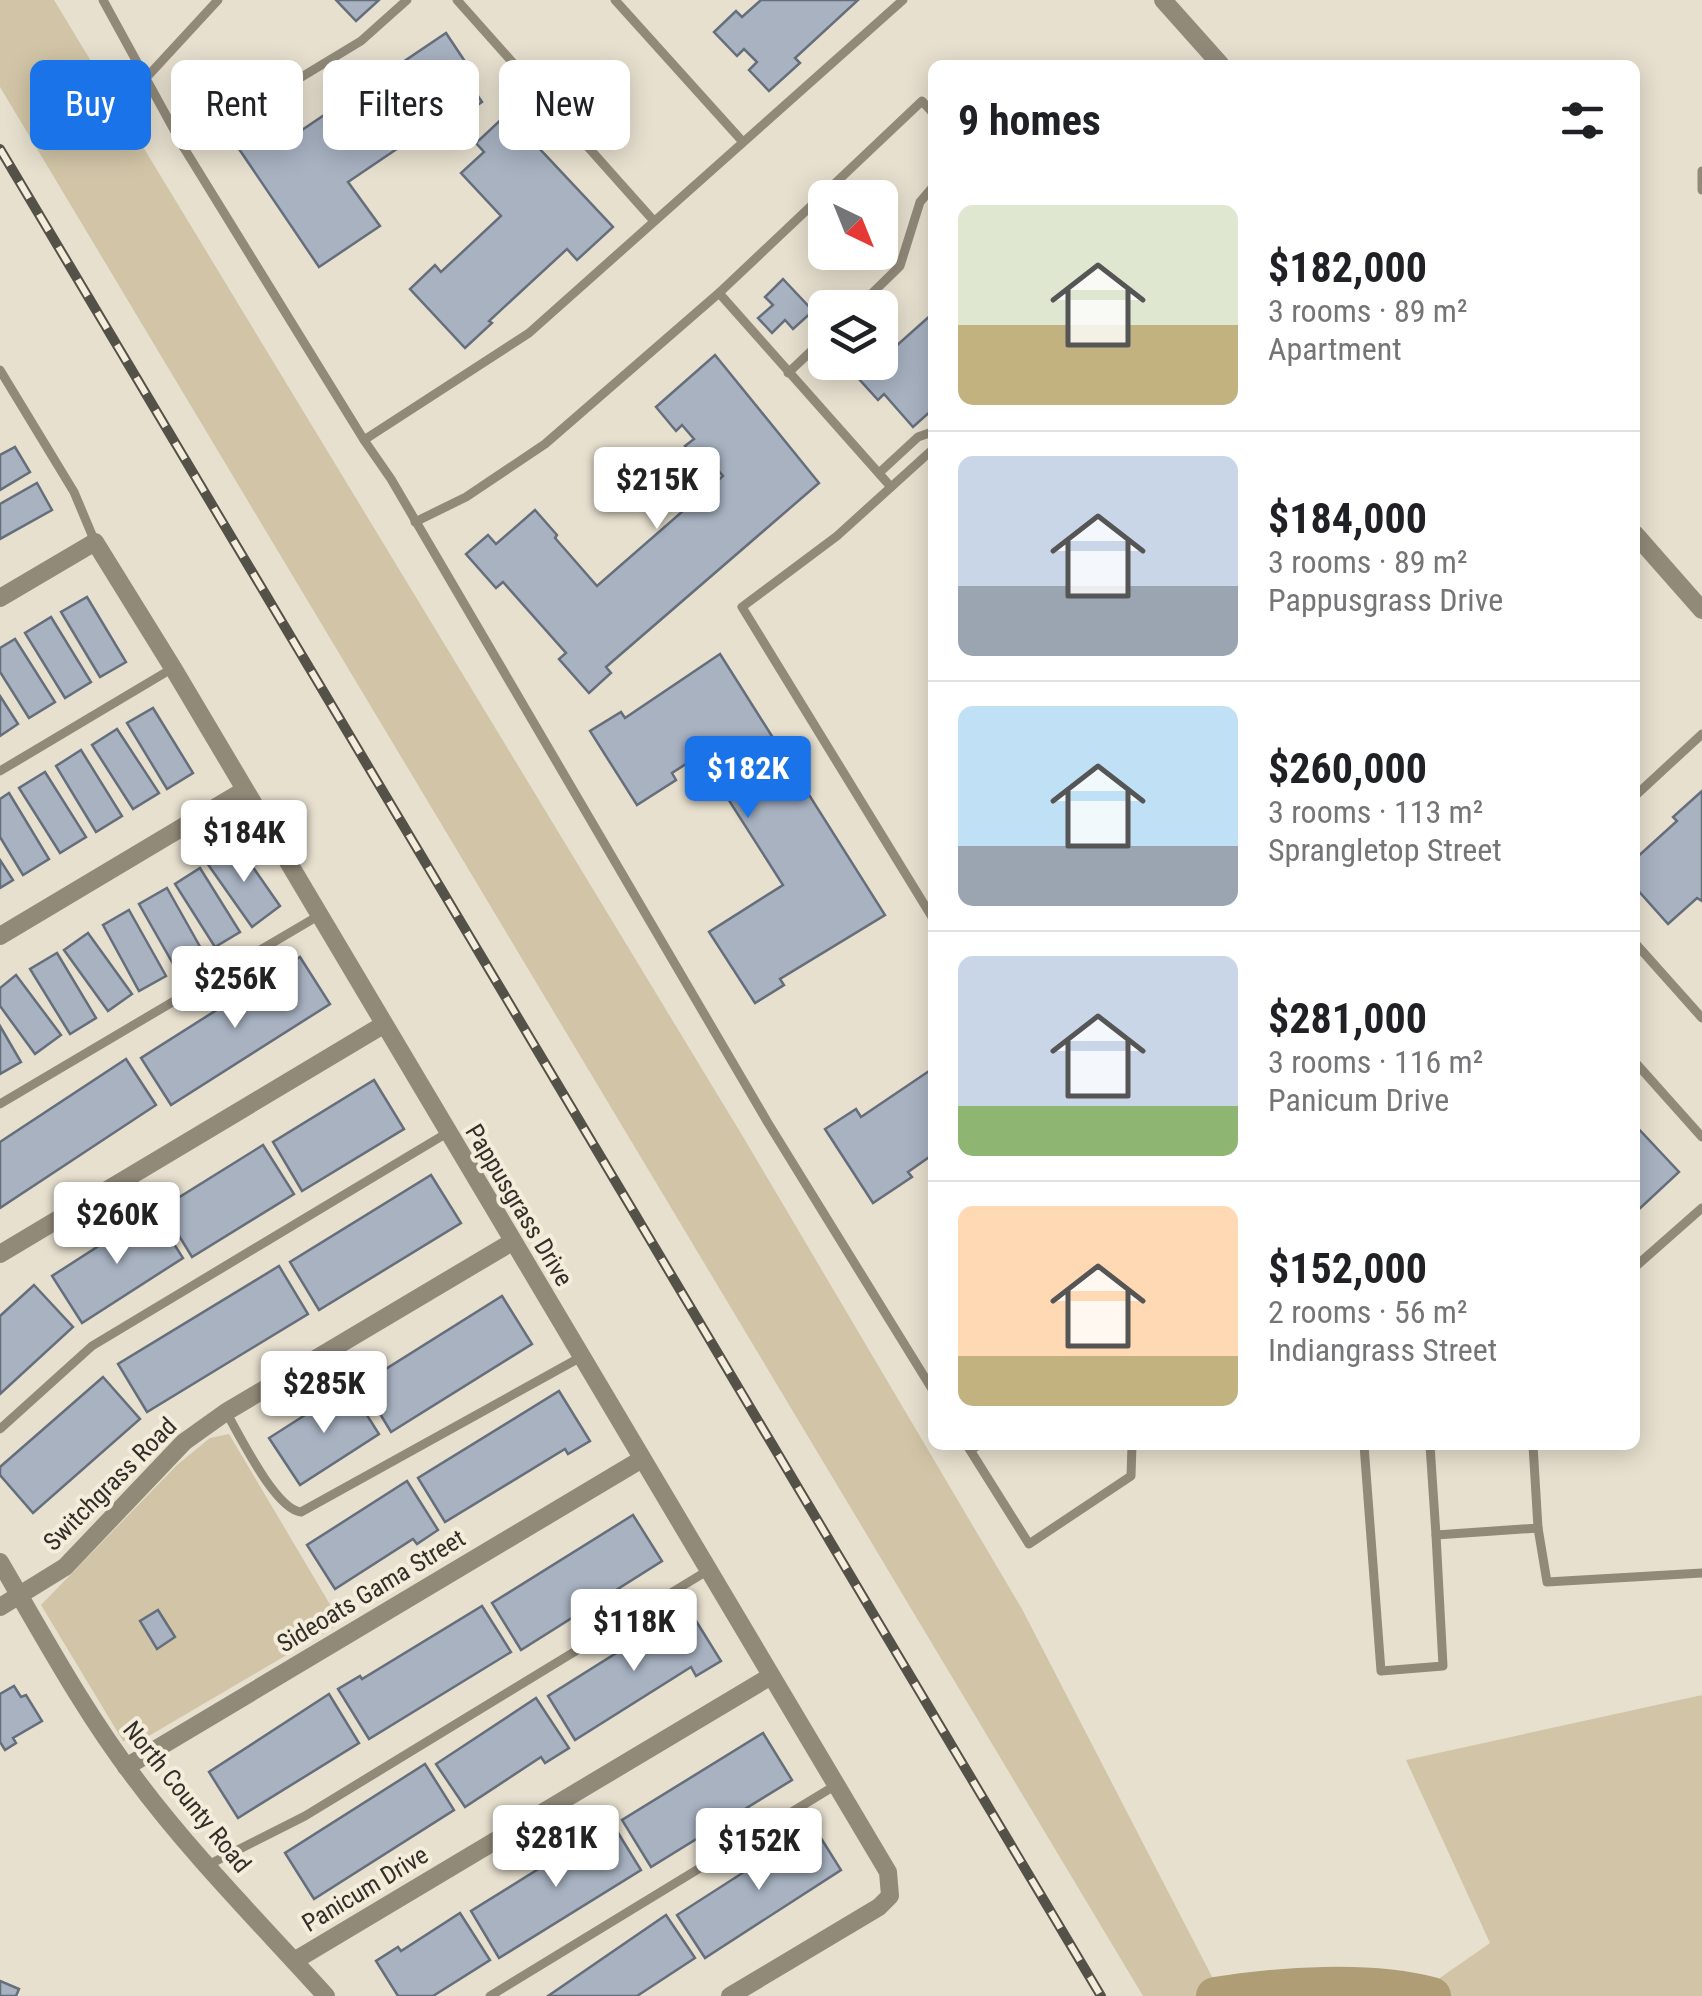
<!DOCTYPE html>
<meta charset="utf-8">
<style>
body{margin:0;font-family:"Roboto Condensed",sans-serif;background:#f2f2f2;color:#202124;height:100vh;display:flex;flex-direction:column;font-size:38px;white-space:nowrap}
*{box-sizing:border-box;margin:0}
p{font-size:32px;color:#757577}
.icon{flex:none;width:55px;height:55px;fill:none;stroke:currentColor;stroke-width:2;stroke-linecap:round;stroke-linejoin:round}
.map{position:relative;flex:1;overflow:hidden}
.drawer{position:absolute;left:928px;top:60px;width:712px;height:1390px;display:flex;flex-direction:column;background:#fff;border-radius:15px;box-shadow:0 5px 25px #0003}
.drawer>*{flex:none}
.hud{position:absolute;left:30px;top:60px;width:748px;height:90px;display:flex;gap:20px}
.needle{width:65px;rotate:137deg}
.fabs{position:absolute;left:808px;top:180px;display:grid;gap:20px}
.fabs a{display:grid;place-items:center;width:90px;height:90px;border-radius:15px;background:#fff;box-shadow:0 5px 25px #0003;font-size:50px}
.price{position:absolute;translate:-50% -85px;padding:0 22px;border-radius:10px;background:#fff;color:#222;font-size:32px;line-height:65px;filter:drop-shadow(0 2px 5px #0008)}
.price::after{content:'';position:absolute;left:50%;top:60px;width:30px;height:22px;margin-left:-15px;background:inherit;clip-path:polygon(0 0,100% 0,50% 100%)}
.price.selected{background:#1a73e8;color:#fff}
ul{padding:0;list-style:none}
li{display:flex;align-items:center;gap:30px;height:250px;padding:0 30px}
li+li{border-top:2px solid #e0e0e0}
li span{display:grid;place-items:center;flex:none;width:280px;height:200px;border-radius:15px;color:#555}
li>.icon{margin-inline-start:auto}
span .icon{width:120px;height:120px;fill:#fffc;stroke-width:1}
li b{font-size:42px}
h2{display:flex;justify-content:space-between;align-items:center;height:120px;padding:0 30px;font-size:42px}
.chip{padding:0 35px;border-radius:15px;background:#fff;box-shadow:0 5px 25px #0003;font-size:35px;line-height:90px}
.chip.selected{background:#1a73e8;color:#fff}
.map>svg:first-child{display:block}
.green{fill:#d2c5a7}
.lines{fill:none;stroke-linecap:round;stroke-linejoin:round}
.river{stroke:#af9d75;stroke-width:38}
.building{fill:#a8b2c1;stroke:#656e7b;stroke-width:2.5}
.lane{stroke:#928a79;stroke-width:9}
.street{stroke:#928a79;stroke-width:18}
.rail-casing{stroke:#545148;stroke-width:10}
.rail{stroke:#f5eddc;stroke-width:6;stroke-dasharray:19;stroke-linecap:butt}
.labels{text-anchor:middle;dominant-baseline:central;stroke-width:8;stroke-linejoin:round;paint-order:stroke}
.street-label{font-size:25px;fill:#312f28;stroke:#f5eddc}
</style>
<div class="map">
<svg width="1702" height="1996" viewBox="0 0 1702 1996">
<rect width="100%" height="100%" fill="#e7e0cf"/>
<!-- green -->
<g class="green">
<polygon points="0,0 54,0 745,1140 1022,1609 1222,1996 1143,1996 0,87"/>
<polygon points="229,1434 341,1623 142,1740 123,1741 41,1605 177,1465 210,1438"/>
<polygon points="1702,1695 1702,1996 1414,1996 1490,1943 1406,1760"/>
</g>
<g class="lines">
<!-- river -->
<path class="river" d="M1215,1996C1280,1986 1368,1979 1432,1996"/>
</g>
<!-- building -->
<g class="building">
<polygon points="336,0 379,0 356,21"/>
<polygon points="761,0 858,0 795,58 800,63 769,91 749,70 757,62 744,49 737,56 714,32 736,11 742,17"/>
<polygon points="446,33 466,63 459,68 482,102 452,123 447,115 348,182 380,226 319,267 239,149 282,120 293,136"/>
<polygon points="246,75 256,92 221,113 211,96"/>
<polygon points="507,114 613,227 577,260 567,249 489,321 492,323 465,348 410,289 435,265 441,272 501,216 461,173 484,152 476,143"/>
<polygon points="783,279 813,311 793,329 785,320 772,333 758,318 773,305 765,297"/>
<polygon points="932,314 932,410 913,427 884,394 878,400 859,379"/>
<polygon points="715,355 819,483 606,667 611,673 589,693 559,659 566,653 503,582 496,588 466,554 488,535 496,544 535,510 557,535 555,538 597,586 723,476 705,456 699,462 685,446 694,439 682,425 676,431 656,407"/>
<polygon points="15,447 30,472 0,490 0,455"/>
<polygon points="37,483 52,510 0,539 0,504"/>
<polygon points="87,597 126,662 100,677 61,612"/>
<polygon points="51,617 91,682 65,698 25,633"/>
<polygon points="15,639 55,702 29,718 0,672 0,648"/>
<polygon points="720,654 885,915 780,979 784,985 755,1003 709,932 783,885 700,755 672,773 676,780 637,805 590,731 621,712 625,718"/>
<polygon points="0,696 18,724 0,736"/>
<polygon points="153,708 193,773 167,789 127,723"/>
<polygon points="117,729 159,793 133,809 92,745"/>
<polygon points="81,750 122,816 96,832 56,766"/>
<polygon points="45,772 86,837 60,853 19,788"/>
<polygon points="1702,791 1702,901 1697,898 1668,924 1635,887 1635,859 1677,821 1673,817"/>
<polygon points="9,793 49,859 23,875 0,837 0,799"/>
<polygon points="236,843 280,906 252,927 207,863"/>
<polygon points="0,860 13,880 0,888"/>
<polygon points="200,868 240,932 215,947 175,884"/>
<polygon points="167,888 212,968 202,974 193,960 176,969 139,904"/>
<polygon points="129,910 166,976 139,991 103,925"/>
<polygon points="88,933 132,994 108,1011 64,950"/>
<polygon points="57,953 96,1018 70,1034 30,969"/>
<polygon points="300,957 330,1004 171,1105 141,1058"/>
<polygon points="16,975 61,1035 35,1054 0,1006 0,988"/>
<polygon points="0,1026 21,1062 0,1074"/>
<polygon points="126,1059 156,1105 0,1208 0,1142"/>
<polygon points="932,1069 932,1155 908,1172 912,1177 873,1203 825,1129 856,1109 861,1117"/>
<polygon points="374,1080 404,1129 302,1191 273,1142"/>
<polygon points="1635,1125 1679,1172 1635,1213"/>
<polygon points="263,1145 294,1194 192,1257 162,1208"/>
<polygon points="431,1175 461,1223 319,1310 290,1262"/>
<polygon points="153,1211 183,1258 82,1323 52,1276"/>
<polygon points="279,1266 308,1314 147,1412 118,1364"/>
<polygon points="34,1285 73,1327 0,1394 0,1316"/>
<polygon points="502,1296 532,1344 391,1432 362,1384"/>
<polygon points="103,1377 140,1419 33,1513 0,1475 0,1467"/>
<polygon points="349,1387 379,1434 300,1485 269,1438"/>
<polygon points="559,1391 590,1441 568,1454 565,1449 445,1522 418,1478"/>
<polygon points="407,1481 438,1530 417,1544 413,1539 335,1589 307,1545"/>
<polygon points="633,1515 662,1561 521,1650 492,1603"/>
<polygon points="482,1606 511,1652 369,1739 338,1689 360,1676 362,1679"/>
<polygon points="688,1608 721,1661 696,1676 691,1667 575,1740 548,1696"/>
<polygon points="158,1610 175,1637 157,1649 140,1621"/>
<polygon points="14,1686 21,1697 26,1695 42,1721 13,1738 16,1743 5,1750 0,1742 0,1694"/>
<polygon points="329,1694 359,1743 238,1818 209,1772"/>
<polygon points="536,1698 569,1748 545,1763 541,1757 465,1807 436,1764"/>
<polygon points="763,1733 792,1780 651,1867 622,1820"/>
<polygon points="425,1764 454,1810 314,1899 285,1853"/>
<polygon points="612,1823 641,1870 499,1958 471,1911"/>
<polygon points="814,1827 841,1870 705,1958 677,1915"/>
<polygon points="460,1913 490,1960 433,1996 398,1996 376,1961 398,1947 401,1951"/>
<polygon points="666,1915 695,1958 637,1996 548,1996"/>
<polygon points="0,1981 19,1989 16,1996 0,1996"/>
</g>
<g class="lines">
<!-- lane -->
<g class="lane">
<polyline points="103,0 184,148 364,440 529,333 903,0"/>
<polyline points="457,0 653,220"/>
<polyline points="615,0 743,142"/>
<polyline points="146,78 218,0"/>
<polyline points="184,148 361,41 407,0"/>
<polyline points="1702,171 1702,190"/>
<polyline points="719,293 922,101 932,112"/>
<polyline points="857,308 900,266 920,202 932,188"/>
<polyline points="0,370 74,492 95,542"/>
<polyline points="788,373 825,338"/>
<polyline points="364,440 391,479 768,1123 932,1389"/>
<polyline points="932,450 837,536 742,607 932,917"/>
<polyline points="879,473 918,437 932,432"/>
<polyline points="415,522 466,497 545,444 719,293 891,487"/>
<polyline points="0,771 173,668"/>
<polyline points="1635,796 1702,734"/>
<polyline points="1635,943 1702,1018"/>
<polyline points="1635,1062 1702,1137"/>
<polyline points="0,1104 318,916"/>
<polyline points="1635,1267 1702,1208"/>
<path d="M226,1412C240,1436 275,1509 301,1512L581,1357"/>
<polyline points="0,1429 92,1346 447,1133"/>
<polyline points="967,1445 970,1450 979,1445"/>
<polyline points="1364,1445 1381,1671 1443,1666 1436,1535"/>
<polyline points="1430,1445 1436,1535 1538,1528 1533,1445"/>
<polyline points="970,1450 1029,1544 1131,1476 1132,1445"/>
<polyline points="1538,1528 1547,1582 1702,1573"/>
<polyline points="208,1865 305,1816 707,1571"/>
<polyline points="490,1996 836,1785"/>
</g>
<!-- street -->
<g class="street">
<polyline points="1163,0 1221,65"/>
<polyline points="1635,534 1702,610"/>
<polyline points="0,598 95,542 173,668 888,1872 890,1896 879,1907 730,1996"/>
<polyline points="0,936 243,791"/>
<polyline points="0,1254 383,1025"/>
<path d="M0,1562C43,1635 83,1710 134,1777C192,1855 261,1924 326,1996"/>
<polyline points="0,1607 65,1567 184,1442 226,1412 512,1242"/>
<polyline points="126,1767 642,1459"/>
<polyline points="294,1961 771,1676"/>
</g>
<defs>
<polyline id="rail" points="0,149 1101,1996"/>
</defs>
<!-- rail casing -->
<use href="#rail" class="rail-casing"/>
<!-- rail -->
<use href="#rail" class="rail"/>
</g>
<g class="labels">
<!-- street labels -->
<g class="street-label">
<text transform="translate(519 1205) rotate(59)">Pappusgrass Drive</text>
<text transform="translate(110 1484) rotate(-45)">Switchgrass Road</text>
<text transform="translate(371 1591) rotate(-31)">Sideoats Gama Street</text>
<text transform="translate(187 1797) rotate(51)">North County Road</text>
<text transform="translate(365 1889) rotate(-31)">Panicum Drive</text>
</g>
</g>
</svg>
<div class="fabs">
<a><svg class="needle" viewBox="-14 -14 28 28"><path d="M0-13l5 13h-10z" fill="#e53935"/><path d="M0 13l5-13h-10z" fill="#757577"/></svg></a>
<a><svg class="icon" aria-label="layers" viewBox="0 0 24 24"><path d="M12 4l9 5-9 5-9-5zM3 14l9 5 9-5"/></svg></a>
</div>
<b class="price" style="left:657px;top:532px">$215K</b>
<b class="price selected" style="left:748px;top:821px">$182K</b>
<b class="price" style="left:244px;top:885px">$184K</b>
<b class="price" style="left:235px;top:1031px">$256K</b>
<b class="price" style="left:117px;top:1267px">$260K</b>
<b class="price" style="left:324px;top:1436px">$285K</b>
<b class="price" style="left:634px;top:1674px">$118K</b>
<b class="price" style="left:556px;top:1890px">$281K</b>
<b class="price" style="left:759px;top:1893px">$152K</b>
<div class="hud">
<a class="chip selected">Buy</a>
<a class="chip">Rent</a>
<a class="chip">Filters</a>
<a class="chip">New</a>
</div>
<section class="drawer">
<h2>9 homes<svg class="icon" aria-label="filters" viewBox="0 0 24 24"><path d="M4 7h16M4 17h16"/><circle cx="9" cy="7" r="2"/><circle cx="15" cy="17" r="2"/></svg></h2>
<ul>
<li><span style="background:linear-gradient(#dfe7d0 60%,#c2b280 0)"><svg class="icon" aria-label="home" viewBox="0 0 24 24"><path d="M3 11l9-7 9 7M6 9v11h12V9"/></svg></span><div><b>$182,000</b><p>3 rooms · 89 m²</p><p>Apartment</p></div></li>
<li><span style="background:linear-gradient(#c9d6e8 65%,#9aa5b1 0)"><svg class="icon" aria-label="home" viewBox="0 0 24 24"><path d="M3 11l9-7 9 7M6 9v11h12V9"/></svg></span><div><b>$184,000</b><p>3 rooms · 89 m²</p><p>Pappusgrass Drive</p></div></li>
<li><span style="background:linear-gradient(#bfe0f5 70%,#9aa5b1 0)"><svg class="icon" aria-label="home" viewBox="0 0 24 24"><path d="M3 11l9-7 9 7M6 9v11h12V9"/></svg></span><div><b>$260,000</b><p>3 rooms · 113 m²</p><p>Sprangletop Street</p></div></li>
<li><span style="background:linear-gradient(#c9d6e8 75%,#8fb573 0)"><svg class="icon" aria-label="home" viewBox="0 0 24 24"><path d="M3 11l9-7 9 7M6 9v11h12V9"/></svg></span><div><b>$281,000</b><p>3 rooms · 116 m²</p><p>Panicum Drive</p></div></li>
<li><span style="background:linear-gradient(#ffd9b3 75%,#c2b280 0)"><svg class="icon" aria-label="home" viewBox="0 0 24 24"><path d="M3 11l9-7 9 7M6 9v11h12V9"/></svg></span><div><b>$152,000</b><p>2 rooms · 56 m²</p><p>Indiangrass Street</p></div></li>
</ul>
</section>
</div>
